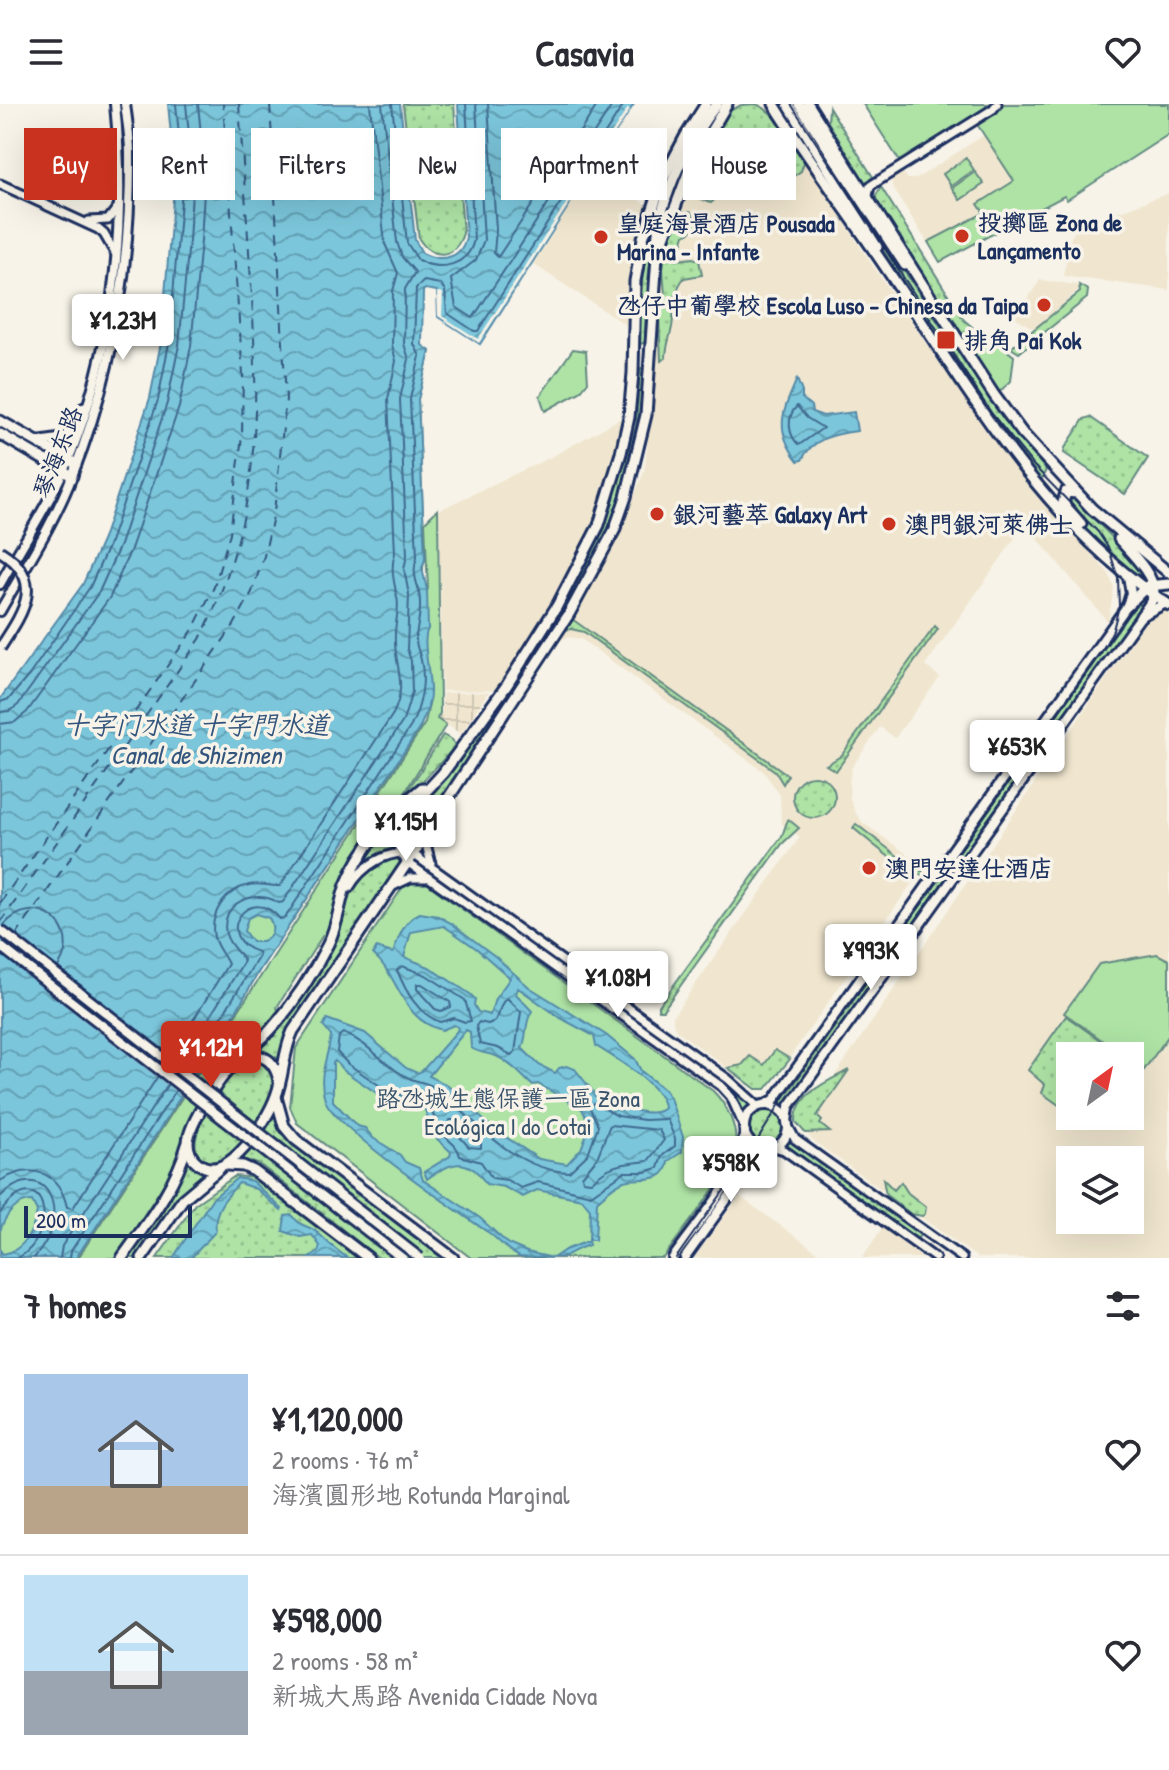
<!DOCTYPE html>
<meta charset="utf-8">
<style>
body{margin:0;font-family:"Patrick Hand","LXGW WenKai TC",sans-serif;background:#f2f2f3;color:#2b2b33;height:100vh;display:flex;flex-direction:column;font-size:30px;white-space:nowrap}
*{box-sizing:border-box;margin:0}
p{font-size:26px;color:#7c7c81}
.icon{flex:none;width:44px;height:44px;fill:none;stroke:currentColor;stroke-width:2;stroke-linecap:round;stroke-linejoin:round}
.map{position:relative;height:1154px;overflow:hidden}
.details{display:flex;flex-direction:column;background:#fff;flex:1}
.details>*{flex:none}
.banner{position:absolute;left:24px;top:24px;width:1122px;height:72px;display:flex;gap:16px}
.needle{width:52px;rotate:33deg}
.tools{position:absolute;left:1056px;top:938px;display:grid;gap:16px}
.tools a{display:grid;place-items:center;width:88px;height:88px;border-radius:0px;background:#fff;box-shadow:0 8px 32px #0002;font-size:40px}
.scale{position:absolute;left:24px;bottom:20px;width:168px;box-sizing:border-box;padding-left:8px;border:4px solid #1b2f5e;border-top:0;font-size:22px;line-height:28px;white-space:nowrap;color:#1b2f5e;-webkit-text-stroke:6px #f7f3e8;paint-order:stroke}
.price{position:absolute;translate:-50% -68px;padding:0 18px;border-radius:8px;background:#fff;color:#222;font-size:26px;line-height:52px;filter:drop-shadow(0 2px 4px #0008)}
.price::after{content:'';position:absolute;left:50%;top:48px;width:24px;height:18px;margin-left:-12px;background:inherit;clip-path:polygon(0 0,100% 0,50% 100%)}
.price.current{background:#c8321e;color:#fff}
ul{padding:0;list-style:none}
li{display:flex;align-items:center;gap:24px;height:200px;padding:0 24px}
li+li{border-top:2px solid #e1e1e2}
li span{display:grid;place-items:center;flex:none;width:224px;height:160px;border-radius:0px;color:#555}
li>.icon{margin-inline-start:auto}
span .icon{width:96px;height:96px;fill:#fffc;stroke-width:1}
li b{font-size:34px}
h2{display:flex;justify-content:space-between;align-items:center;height:96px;padding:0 24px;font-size:34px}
.tag{padding:0 28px;border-radius:0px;background:#fff;box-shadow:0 8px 32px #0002;font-size:28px;line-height:72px}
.tag.current{background:#c8321e;color:#fff}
header{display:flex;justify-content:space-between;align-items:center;height:104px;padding:0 24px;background:#fff;font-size:36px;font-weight:700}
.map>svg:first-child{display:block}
.built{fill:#f0e6cf;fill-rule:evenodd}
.industrial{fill:url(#industrial-grid)}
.grass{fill:url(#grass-dots);stroke:#648982;stroke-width:2}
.green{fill:#aee3a5;stroke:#648982;stroke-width:2}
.water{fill:url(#water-waves);stroke:#558aa9;stroke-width:2;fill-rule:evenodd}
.pier{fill:#f7f3e8}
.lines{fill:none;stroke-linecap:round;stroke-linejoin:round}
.shore{stroke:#416b90;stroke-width:2}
.ferry{stroke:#33557d;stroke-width:2;stroke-dasharray:10 8;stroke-linecap:butt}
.tertiary-casing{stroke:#1b2f5e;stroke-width:13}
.secondary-casing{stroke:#1b2f5e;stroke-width:14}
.primary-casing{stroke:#1b2f5e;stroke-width:15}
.tertiary{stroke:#f7f3e8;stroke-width:7}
.secondary{stroke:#f7f3e8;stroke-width:8}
.primary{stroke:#f7f3e8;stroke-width:9}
.tram{stroke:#1b2f5e;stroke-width:2}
.secondary-bridge-casing{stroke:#1b2f5e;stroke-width:14;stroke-linecap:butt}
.secondary-bridge{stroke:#f7f3e8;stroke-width:8}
.poi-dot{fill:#c8321e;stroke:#f7f3e8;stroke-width:3}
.labels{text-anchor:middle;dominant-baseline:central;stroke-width:7;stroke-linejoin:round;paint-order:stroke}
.poi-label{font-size:24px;font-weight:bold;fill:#1b2f5e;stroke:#f7f3e8;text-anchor:start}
.street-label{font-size:24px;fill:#1b2f5e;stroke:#f7f3e8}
.park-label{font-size:24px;fill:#38536c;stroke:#f7f3e8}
.water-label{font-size:26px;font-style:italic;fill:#33557d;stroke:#f7f3e8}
</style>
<header><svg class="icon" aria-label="menu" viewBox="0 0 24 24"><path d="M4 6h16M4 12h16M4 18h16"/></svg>Casavia<svg class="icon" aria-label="heart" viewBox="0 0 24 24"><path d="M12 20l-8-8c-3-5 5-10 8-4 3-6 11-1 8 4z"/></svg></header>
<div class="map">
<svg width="1169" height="1154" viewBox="0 0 1169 1154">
<defs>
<pattern id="industrial-grid" width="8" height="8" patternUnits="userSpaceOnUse" patternTransform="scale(2)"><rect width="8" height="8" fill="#f0e6cf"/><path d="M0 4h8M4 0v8" fill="none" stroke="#cdc6b4"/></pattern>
<pattern id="grass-dots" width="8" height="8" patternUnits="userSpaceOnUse" patternTransform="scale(2)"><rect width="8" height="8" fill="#aee3a5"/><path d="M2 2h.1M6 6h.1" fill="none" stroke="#95c390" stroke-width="1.8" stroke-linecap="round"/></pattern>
<pattern id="water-waves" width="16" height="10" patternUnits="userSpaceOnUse" patternTransform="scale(2)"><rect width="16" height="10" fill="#7bc6db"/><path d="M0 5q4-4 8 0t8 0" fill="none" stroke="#64a1b5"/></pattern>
</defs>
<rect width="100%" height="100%" fill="#f7f3e8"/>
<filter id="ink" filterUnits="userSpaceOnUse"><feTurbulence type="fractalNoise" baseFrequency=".0125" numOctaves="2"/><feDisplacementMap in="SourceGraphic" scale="16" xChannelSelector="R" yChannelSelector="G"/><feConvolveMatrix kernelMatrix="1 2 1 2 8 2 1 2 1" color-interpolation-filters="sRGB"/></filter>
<g filter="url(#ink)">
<!-- built -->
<g class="built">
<polygon points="759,0 768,4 779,16 863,147 991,334 1109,470 1114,484 1108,518 1025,420 925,562 940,573 895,634 880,623 852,663 849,679 850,694 855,708 862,718 924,762 773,977 745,977 676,926 673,919 673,912 800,733 781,719 780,691 763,667 581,535 568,533 557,537 612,445 644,368 654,289 660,177 665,146 678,102 728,8 741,1"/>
<polygon points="984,31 1013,77 977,100 983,109 927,138 892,82 892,75 902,67 908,75 916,75"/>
<polygon points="592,66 648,102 636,142 626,221 533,160"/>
<polygon points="1169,89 1169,186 1063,172 1071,133 1079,122"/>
<polygon points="1040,176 1078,181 1080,185 1034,225 1015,213"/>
<polygon points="623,313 616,347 601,402 544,516 499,586 442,587 439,406 553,352"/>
<path d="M1162,506L1169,509V1154H978L813,1037L804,1027L808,1011L1132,537L1151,511ZM1070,952H1130V1012H1070ZM1070,1056H1130V1116H1070Z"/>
<polygon points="739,1092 826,1154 694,1154"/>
<polygon points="882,1124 923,1154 862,1154"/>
</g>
<!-- industrial -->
<polygon class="industrial" points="488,588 461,630 438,615 442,608 442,589"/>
<!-- grass -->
<g class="grass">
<path d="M403,0H454L463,129C456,154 433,157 419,135Z"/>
<path d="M756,0C780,10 791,37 804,58L801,67L760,94C737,90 732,79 711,99L685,89L686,78L726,9L741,1Z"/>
<polygon points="829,3 873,73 865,79 828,18"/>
<path d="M700,28C689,50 675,72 666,95C649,139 645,191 645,238L641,240L639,237C640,188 643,132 666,87C676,66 689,47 700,28Z"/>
<polygon points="881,83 964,216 983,232 981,237 969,242 879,102 875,93"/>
<path d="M857,93C917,187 975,280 1046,366L1041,377L976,289L851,97Z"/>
<path d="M690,108L701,121L685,131L677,156L693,154L699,156L702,171L684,174C672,189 675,204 672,223C670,234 666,242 666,254L661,257L659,213L665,191L663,165L665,149L676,116L681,110Z"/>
<polygon points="640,264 645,265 636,336 615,411 603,439 562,510 435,703 424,717 420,718 412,713 412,706 460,657 550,520 597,439 608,413 636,322"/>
<polygon points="1090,313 1148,354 1125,390 1064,349 1065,344 1084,315"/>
<polygon points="1071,392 1127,448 1144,476 1138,476 1092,435 1066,395"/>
<polygon points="1144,491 1145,497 1141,504 786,1001 780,1000 1137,497"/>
<polygon points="572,515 788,671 783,680 775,667 584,528 571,525 564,526"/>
<polygon points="935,522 938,525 836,667 826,661 841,652"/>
<path d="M443,631L453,637L455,643L422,678L389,707L341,778C358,746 381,718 404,690C419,672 430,651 443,631Z"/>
<circle cx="814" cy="693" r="21"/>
<polygon points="393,714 391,731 394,746 358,765"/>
<polygon points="788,715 799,724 782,740 663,906 659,906 658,903 782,732"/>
<path d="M856,720L908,760L929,771C910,775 870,737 853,724Z"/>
<path d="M395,754L400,755L401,757L397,763L288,924L279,955L259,945C286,922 323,867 337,833C343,819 342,798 350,786C361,770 378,761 395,754Z"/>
<polygon points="422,760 734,986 751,999 742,1007 727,984 421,762"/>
<polygon points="1066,912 1122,952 1070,952 1070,1009 1042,989 1045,981 1028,966"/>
<polygon points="775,946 790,955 766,985 756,985 728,964 742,961 750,952 764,961"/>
<path d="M251,956H260C272,963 277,971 275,985C262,1006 225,1087 196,1048C191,1020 227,969 251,956Z"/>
<path d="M849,966L817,1012L822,1017L820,1020L830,1028L805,1029L796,1018C795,990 828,977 849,966Z"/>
<circle cx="766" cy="1023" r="17"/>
<polygon points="275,1009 286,1033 298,1044 444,1154 379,1154 260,1061 243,1055"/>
<polygon points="787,1035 921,1130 917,1135 783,1040"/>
<polygon points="188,1055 205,1068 174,1098 135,1154 130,1154 174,1084"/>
<polygon points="235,1072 257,1074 359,1154 157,1154 195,1100"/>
<polygon points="883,1075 894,1086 901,1078 908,1089 926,1103 925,1110 922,1112 911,1110 886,1091"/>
</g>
<!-- green -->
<g class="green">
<polygon points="863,0 1169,0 1169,30 1067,96 1064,92 940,158 928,138 984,109 978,100 1014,77 973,14 900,58"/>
<polygon points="966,54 974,66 951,82 943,70"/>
<polygon points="975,68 984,80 960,96 952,84"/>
<polygon points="1079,181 1088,186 1087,194 1019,249 1011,244 1080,188"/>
<polygon points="980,238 997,239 1014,252 1011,277 996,291 968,244"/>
<polygon points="573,245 586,247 588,278 580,288 545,307 540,292"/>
<path d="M430,247L418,295L425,455C421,467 422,476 428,486L425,418L438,405L440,609L437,615L446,621L405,688L387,707L341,778L327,832L323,831L277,903L279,908L221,970L186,1029L168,1074L116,1154H78L425,619L430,595L419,626L259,867L238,904L76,1154H0V1087Z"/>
<path d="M416,775L425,778L713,987C727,1001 738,1023 735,1043C731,1068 680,1130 663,1154H471L297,1019L290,1003L296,944L404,781Z"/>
<polygon points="1157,850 1169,856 1169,931 1144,966 1130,956 1130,952 1124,952 1064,909 1099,860"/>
</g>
<!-- water -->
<g class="water">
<path d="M168,0H400L415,136L422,149C440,158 461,156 466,133L458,0H634L480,240L438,213L437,187L425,185L423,187L422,241L430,247L418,295L425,455L422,464L427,486L428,525C421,536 431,572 430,589C430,601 424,614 419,625L259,867L238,904L76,1154H0V1146L3,1150C24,1147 34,1126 37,1107L32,1097C16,1097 5,1112 0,1127V595L83,480L103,435L150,294L161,238L175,72ZM256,810L269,814C275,824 273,833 262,838H252L244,827L248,814Z"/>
<path d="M797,275L802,288V294L811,302L812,308L823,312L854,308L857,327C835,330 812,334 802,356L798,357C773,324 783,308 797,275Z"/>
<path d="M420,809L438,812L451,819L496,853L529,883L606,931L635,955L641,967L665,986L670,994L683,1033L682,1048L668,1057C666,1082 639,1072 624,1077C613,1081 605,1090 597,1097L595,1136H589L590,1105L582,1095L537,1086L523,1093L504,1083L486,1080C469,1052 451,1057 427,1075L424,1068L450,1052L451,1048L434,1032L425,1006L408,995L397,1003L343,966L335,957L333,959V997L357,1022L365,1024L373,1034L400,1051L405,1058L419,1064L423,1076L480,1114L508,1140L527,1148L553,1154L565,1146L588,1137L589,1141C578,1144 572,1149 563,1153C554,1154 529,1154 520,1153C507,1148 498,1134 486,1127C456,1106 335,1024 325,996C317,972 328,953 331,932L323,922L327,915L365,929L406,964L417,969L422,967L457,927L458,923L454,921L442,926C400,915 401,874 373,850L376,844L393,849C399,833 403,817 420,809ZM444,822L477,845L510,874L495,895L490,911L478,908L474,901L475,895L470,890L429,863L404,853L411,828ZM518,884L562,915L594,932L596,942C614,953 664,983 664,1004C656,1012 640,1008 630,1005L628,997L620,1004L594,989L575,965L566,962L559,964L555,969L539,961L522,944C528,931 524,919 532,907L516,890ZM466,926L470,928L471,944C479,949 487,949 496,952C510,958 521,971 532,981L538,980L582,1005L590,1021L581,1045L567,1060L539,1055L492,1024L447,981L429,972Z"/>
<path d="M237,1074L252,1077L282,1105L281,1107L256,1085L239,1079C226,1093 213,1106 216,1127L191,1154H173L212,1095Z"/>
<path d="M292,1111C303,1126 307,1119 318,1129C329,1139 334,1145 348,1154H309L318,1148L320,1142L312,1131L300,1133L283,1127L285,1112Z"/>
</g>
<!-- pier -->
<g class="pier">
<polygon points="628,4 630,6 479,239 438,212 437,188 443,189 442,212 478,235"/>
<polygon points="31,842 198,973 184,994 16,863"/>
</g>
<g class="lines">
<!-- shore -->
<g class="shore">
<path d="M392,0L407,139L418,156C440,168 469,162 474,135L466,0"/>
<polyline points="476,0 484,136 476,156 451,175 456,203 473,214 613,0"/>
<polyline points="488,0 496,126 494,149 498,153 598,0"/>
<path d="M797,302L807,314L823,324L799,341C788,331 786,313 797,302Z"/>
<polyline points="0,598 9,595 30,570 90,483 110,438 158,296 169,239 183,73 176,0"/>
<polyline points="0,608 10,607 18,601 99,488 120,441 167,299 179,241 189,137 193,71 186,0"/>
<polyline points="0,620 15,618 27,608 110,493 131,445 179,303 191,242 201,137 205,71 198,0"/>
<path d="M4,821C35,785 85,824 58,863"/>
<path d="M402,862L426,871L465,896L471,917L465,918L454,914L440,918C417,909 406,888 397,866Z"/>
<polygon points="422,880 450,898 451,903 441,907 435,905 417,885 417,880"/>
<polygon points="507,894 521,908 515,948 511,951 498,944 480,940 476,922 479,918 488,920 495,917 503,898"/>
<path d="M343,929C372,940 385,964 409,974C420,979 432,979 442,988C478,1021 517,1067 569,1068L588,1050L598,1022L590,1004L594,999L618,1012L644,1016L667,1015L675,1035V1042L662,1052L658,1064L645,1068H624L591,1091L538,1078L521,1084L507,1076L492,1074L481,1058L460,1052C457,1039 448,1038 441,1027C426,1006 441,1004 410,988L395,992L348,960L337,948L339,932Z"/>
<path d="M171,952L228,860C224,851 216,843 214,833C209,809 226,786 249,781C260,778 270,783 280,782L393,610C409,579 393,560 395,530C395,518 400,506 397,493C394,477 390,465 395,449L388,295L396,257L392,241L393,187L398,169L385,140L370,0"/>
<path d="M181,960L244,857C239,848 229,842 226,830C219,798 256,784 279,799L283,798L403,617L412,588L411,557L407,545L409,491L404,465L407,451L400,295L409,255L404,240L405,185L415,168L402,153L397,138L382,0"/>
<path d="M189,966L259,852L258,848C211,834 249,777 280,815L285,814L411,622C421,602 426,577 421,556C419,547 415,541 416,532C418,518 422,504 419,489C416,475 412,467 417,453L410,295L420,252L414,240L416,184L424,177L440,180L445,186L447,209L474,227H478L624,0"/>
<polygon points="450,1016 454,1016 481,1038 481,1044 469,1043 449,1021"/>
<path d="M610,1021L659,1026L664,1036L648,1057C622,1060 611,1059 591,1078L583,1077L582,1072L597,1054Z"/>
<path d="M0,1077C31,1058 59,1067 67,1103L73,1104L158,972"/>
<path d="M0,1093C45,1049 75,1109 34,1154"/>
<path d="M0,1109C43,1052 63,1128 18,1154"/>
<polyline points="60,1154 62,1142 168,980"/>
<polyline points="70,1154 71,1147 176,986"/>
</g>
<!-- ferry -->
<g class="ferry">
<polyline points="0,799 192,527 214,483 230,429 242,332 243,271 223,0"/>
<path d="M0,819L200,535C262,412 259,310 251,177C247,118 243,59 239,0"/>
<polyline points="15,833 234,521 252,488 264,452 274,408 286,295 270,0"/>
<polyline points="0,854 4,848"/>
</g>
<defs>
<g id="tertiary">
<polyline points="0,80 98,125 104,130 115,149"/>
<polyline points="868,92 870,82 993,5 997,0"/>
<polyline points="89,117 108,116 118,103"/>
<path d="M408,705C393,721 392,740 407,758L721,982L731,993L744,1022"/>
<polyline points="430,729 427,744 431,759"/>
<polyline points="393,782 410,774 426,774"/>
<path d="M349,784C361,763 387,745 413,750L728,975L758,1002"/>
<polyline points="787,1020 795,1035 962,1154"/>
<polyline points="774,1043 784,1046 935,1154"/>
</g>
<g id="secondary">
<polyline points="38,338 65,334 83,304"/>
<path d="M0,480C27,432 59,385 77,333C116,228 126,111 115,0"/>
<path d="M0,507C25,463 54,419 72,372C113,270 131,159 130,49C130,33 127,16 125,0"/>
<polyline points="764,1001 774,996 1127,502 1131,489 1128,473"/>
<circle cx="766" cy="1023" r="22"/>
<polyline points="787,1018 789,1003 1141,512 1166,499"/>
<path d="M673,1154C700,1115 739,1076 745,1028"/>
<polyline points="685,1154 758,1052 768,1044"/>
</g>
<g id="primary">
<path d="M774,0C813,63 859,122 900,185C976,299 1051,426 1169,501"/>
<polyline points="788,0 877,143"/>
<polyline points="799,0 905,161"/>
<polyline points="808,0 926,186 994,291 1023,330 1092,405 1169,469"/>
<path d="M657,138C660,93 689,35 717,0"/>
<polyline points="0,317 76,360"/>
<polyline points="0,330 72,372"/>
<polyline points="1076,389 1066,388 1063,399 1081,420"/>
<path d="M1119,435C1130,448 1154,470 1154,489C1153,498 1146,505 1141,512"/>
<polyline points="1127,502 1147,482 1169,480"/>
<polyline points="434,710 425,720 418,722 409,716 407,708 443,669 507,581 557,502 599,421 621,349 629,313 633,269 635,177 643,134 663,75 685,33 706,0"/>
<path d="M242,953C252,942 264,934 273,923C294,899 314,868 328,840C338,821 339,800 346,781C360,746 393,707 422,684"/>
<path d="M279,977C277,966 273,957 262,953C255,951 246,951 239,956C223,967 189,1019 188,1038C188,1047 191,1054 198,1059C227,1083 268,1015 276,992C284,971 283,948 293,927L431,724L445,699L569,510L614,427L626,393L646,311L657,152L691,61L727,0"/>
<polyline points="276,993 284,1022 295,1035 453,1154"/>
<polyline points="227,1061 243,1062 254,1067 368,1154"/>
<path d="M122,1154C146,1120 176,1082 187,1041"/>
<polyline points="142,1154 183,1095 220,1064"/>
</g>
</defs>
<!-- tertiary casing -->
<use href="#tertiary" class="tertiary-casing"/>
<!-- secondary casing -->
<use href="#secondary" class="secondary-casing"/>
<!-- primary casing -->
<use href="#primary" class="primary-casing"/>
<!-- tertiary -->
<use href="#tertiary" class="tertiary"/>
<!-- secondary -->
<use href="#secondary" class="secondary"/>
<!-- primary -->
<use href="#primary" class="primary"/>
<!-- tram -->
<polyline class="tram" points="676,1154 742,1061 788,987 1101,549 1113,526 1119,502 1118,474 1109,445 1098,428 1033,361 992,310 791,0"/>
<defs>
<g id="secondary-bridge">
<path d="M0,447C47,476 23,509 0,544"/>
<polyline points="0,826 420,1154"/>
<polyline points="0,842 402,1154"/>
</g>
</defs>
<!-- secondary-bridge casing -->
<use href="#secondary-bridge" class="secondary-bridge-casing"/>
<!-- secondary-bridge -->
<use href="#secondary-bridge" class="secondary-bridge"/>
</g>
</g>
<!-- markers -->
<g class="poi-dot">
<circle cx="962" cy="132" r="8"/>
<circle cx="601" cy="133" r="8"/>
<circle cx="1044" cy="201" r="8"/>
<rect x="936" y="226" width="20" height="20" rx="4"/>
<circle cx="657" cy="410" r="8"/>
<circle cx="889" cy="420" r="8"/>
<circle cx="869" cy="764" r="8"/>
</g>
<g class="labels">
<!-- poi labels -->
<g class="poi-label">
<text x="978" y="118">投擲區 Zona de<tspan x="978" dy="28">Lançamento</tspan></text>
<text x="617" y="119">皇庭海景酒店 Pousada<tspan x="617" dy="28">Marina - Infante</tspan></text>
<text x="1028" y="201" text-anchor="end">氹仔中葡學校 Escola Luso - Chinesa da Taipa</text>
<text x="964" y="236">排角 Pai Kok</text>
<text x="673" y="410">銀河藝萃 Galaxy Art</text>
<text x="905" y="420">澳門銀河萊佛士</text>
<text x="885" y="764">澳門安達仕酒店</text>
</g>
<!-- street labels -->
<g class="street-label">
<text transform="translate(57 348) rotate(-69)">琴海东路</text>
</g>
<!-- park labels -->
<g class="park-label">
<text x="508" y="994">路氹城生態保護一區 Zona<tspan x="508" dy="28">Ecológica I do Cotai</tspan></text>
</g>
<!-- water labels -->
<g class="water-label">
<text x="196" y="620">十字门水道 十字門水道<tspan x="196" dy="30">Canal de Shizimen</tspan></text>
</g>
</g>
</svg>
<div class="tools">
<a><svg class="needle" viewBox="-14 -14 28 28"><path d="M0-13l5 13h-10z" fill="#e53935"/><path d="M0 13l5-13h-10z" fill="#7c7c81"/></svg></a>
<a><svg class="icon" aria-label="layers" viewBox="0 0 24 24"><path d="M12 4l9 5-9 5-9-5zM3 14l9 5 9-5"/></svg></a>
</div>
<div class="scale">200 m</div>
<b class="price" style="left:123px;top:258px">¥1.23M</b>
<b class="price" style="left:1017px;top:684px">¥653K</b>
<b class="price" style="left:406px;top:759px">¥1.15M</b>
<b class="price" style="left:871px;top:888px">¥993K</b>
<b class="price" style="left:618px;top:915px">¥1.08M</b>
<b class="price current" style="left:211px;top:985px">¥1.12M</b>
<b class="price" style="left:731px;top:1100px">¥598K</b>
<div class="banner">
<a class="tag current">Buy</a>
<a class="tag">Rent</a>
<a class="tag">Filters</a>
<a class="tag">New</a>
<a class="tag">Apartment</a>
<a class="tag">House</a>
</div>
</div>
<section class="details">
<h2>7 homes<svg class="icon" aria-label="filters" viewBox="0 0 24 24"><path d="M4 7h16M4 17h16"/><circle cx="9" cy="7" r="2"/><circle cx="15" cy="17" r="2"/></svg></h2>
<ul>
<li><span style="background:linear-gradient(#a9c7e8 70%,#b9a48a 0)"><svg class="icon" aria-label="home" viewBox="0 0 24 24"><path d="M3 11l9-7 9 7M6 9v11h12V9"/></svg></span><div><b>¥1,120,000</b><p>2 rooms · 76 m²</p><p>海濱圓形地 Rotunda Marginal</p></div><svg class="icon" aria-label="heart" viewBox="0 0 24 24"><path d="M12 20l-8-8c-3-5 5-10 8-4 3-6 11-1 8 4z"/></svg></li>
<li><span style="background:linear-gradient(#bfe0f5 60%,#9aa5b1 0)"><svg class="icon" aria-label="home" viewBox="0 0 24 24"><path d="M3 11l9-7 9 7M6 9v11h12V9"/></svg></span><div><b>¥598,000</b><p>2 rooms · 58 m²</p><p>新城大馬路 Avenida Cidade Nova</p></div><svg class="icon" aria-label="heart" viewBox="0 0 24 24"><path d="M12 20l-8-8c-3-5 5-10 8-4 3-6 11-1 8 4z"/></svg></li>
</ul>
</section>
